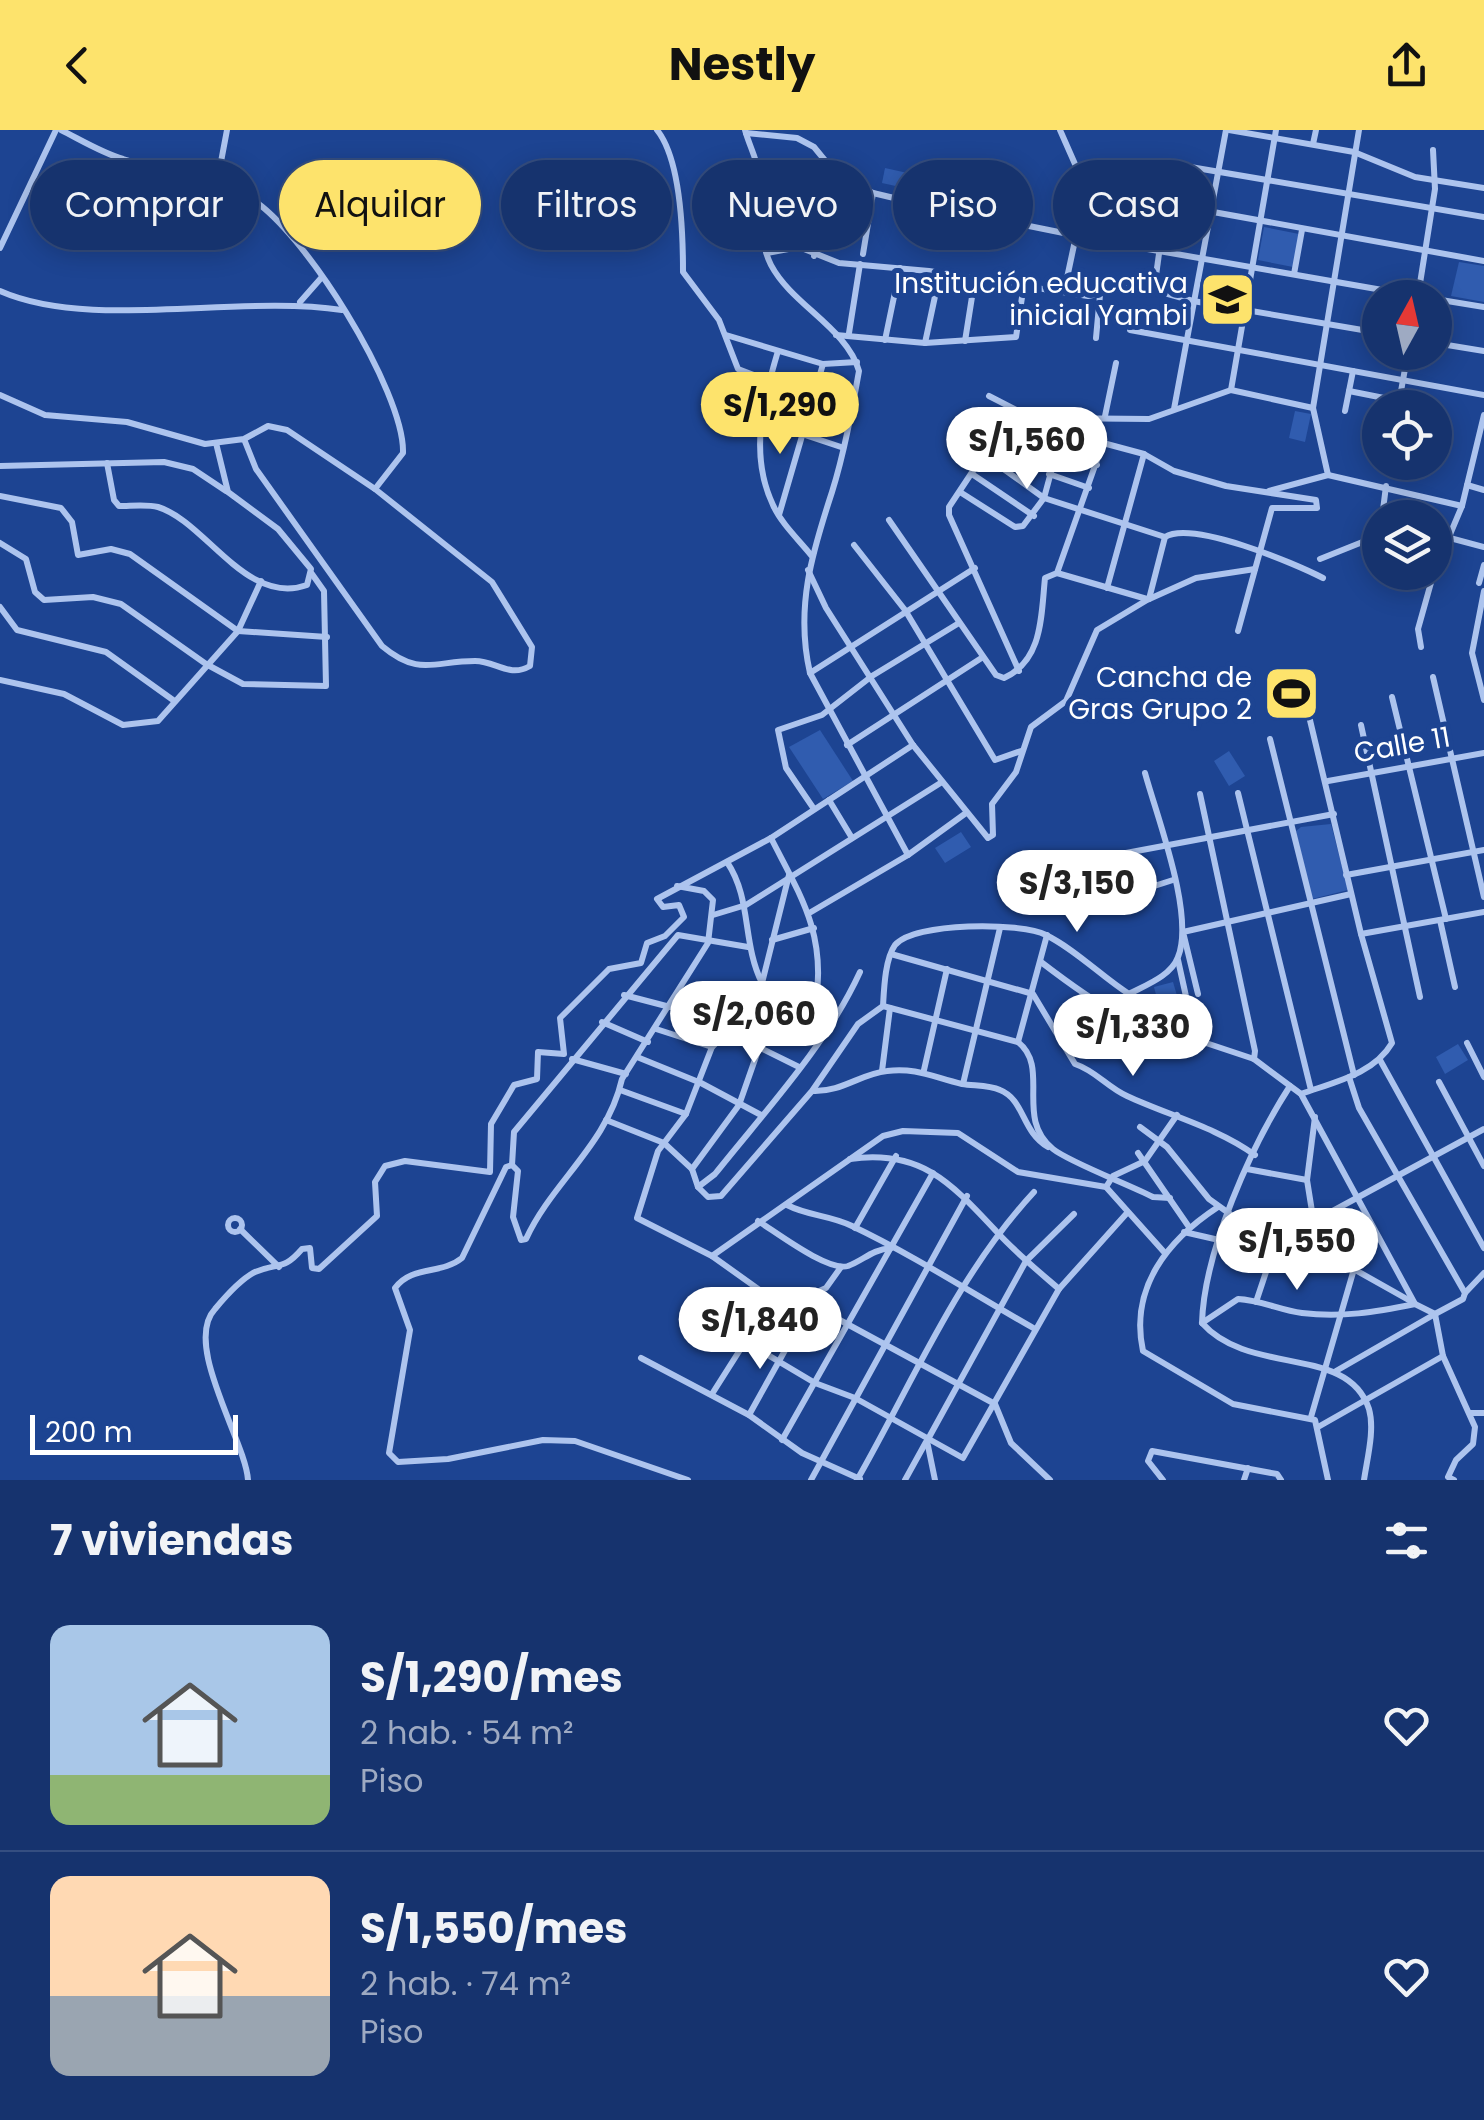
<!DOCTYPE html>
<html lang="es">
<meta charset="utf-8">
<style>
body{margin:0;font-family:Poppins,sans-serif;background:#233f76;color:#f1f3f6;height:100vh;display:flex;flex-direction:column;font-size:38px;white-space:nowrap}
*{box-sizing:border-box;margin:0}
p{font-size:32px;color:#9eaac2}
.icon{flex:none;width:55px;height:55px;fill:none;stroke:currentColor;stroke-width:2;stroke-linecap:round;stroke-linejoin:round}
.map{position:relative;height:1350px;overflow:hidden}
.sheet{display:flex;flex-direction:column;background:#16336e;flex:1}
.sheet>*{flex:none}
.guide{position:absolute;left:30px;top:30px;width:1425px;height:90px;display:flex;gap:20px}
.needle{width:65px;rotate:8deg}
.controls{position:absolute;left:1362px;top:150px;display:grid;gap:20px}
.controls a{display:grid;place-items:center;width:90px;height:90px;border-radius:50%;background:#16336e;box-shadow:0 5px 25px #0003,0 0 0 2px #354e81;font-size:50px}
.scale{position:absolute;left:30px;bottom:25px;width:208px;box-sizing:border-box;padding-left:10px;border:5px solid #fff;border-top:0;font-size:28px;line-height:35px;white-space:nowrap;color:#fff;-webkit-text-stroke:8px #1d4492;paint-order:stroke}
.price{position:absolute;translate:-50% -85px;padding:0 22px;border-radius:35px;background:#fff;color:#222;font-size:32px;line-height:65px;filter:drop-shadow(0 2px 5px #0008)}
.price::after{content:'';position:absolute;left:50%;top:60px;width:30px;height:22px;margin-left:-15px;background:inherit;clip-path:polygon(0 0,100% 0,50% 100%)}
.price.current{background:#fde36c;color:#111}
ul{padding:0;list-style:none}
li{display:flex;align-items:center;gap:30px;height:250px;padding:0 50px}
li+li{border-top:2px solid #354e81}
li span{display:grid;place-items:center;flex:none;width:280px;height:200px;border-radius:20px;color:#555}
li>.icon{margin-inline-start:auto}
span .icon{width:120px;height:120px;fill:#fffc;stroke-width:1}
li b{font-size:42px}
h2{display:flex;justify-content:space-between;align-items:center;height:120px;padding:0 50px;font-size:42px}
.tag{padding:0 35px;border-radius:45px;background:#16336e;box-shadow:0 5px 25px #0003,0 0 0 2px #354e81;font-size:35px;line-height:90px}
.tag.current{background:#fde36c;color:#111}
header{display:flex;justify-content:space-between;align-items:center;height:130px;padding:0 50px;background:#fde36c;color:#111;font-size:45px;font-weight:700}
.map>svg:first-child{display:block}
.green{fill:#305caf}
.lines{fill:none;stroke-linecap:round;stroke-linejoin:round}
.street{stroke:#adc4ee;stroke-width:6}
.labels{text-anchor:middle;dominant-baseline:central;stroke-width:10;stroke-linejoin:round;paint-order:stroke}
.poi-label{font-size:28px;fill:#fff;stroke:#1d4492;text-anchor:end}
.street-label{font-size:28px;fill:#fff;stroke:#1d4492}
</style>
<header><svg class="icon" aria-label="back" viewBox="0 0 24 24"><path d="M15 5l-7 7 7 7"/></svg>Nestly<svg class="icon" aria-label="share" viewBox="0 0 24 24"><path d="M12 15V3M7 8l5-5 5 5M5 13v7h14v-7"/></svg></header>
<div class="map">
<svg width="1484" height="1350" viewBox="0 0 1484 1350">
<rect width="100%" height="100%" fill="#1d4492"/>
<!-- green -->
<g class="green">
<polygon points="885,38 912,44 909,59 882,53"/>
<polygon points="1264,97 1299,104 1293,137 1258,130"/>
<polygon points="1459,132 1484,136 1484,172 1451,166"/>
<polygon points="1295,281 1311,284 1305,312 1289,308"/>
<polygon points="1302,548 1308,566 1280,579 1273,560"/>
<polygon points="820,600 853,651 823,669 789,617"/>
<polygon points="1229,621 1245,646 1229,656 1214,631"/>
<polygon points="1331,694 1348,760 1312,769 1296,701 1301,697"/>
<polygon points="961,702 971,717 945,733 935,718"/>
<polygon points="1173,852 1181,879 1161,884 1154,857"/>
<polygon points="1458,914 1468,930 1445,944 1436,927"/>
<polygon points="1360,1080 1374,1107 1352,1118 1338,1091"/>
</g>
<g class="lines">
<!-- street -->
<g class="street">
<path d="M61,0C81,10 102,23 123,29C165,43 210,46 248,67C302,96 405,262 403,323L375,359"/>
<path d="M657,0C681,30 683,102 683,142L719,190L738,239L769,251"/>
<path d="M745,0C749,15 757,29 759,44C765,75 756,105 771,135C792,175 847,198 859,241C852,280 844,324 832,362C812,423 795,478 810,543L908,725"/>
<polyline points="1060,0 1086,59 1064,162"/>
<polyline points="1229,0 1354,22 1415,47 1484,58"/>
<polyline points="746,3 797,8 814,17 837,45 873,63 915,73 1113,113 1428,168"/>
<polyline points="1313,14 1316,0"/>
<polyline points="1161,32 1484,87"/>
<polyline points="217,53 227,0"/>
<polyline points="1086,59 1484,131"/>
<polyline points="0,118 56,0"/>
<polyline points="767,123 799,117 839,133 929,141 1088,166 1126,158 1154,160 1193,171 1380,203"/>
<polyline points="863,124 873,63"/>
<polyline points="814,126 837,45"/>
<polyline points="1294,144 1302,100"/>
<polyline points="1154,160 1166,73"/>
<path d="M0,161C90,201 239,164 342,180"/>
<polyline points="1418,166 1435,59 1433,20"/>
<polyline points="1435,169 1484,177"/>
<polyline points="300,172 322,147"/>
<polyline points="1130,200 1484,265"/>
<polyline points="849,203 860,134"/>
<polyline points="726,205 823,234 857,232"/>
<polyline points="836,205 925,213 1016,207 1024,154"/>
<polyline points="1096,208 1100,165"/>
<polyline points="885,210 900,138"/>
<polyline points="965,211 975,148"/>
<polyline points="925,213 940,143"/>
<polyline points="1435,213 1484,221"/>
<path d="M778,221C763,271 749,325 773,375C781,393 798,409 811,425"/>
<polyline points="768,255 850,283"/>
<polyline points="1231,260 1276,0"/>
<polyline points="1349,261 1399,271"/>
<path d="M0,265L45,285L127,292L205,314L244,309L268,296L287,300L375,359L492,452L532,517L530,536C509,548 496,531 475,531C434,531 419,547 382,516L256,339L244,309"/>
<polyline points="989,266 1022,283"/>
<polyline points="1398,278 1408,222"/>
<polyline points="1174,279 1226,0"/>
<polyline points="1345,281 1353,241"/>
<polyline points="1105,286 1116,233"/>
<polyline points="1048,289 1103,313 1144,324 1174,341 1226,356 1316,370 1317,378 1272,378 1238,501"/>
<polyline points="760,290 841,317"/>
<polyline points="1054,321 1097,335"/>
<path d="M984,325L1044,368L1165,407C1192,390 1294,433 1323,448"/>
<path d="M107,333L114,370L119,376C131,376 147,374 158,377C205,391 247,477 307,455L311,439L278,399L228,362L216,313"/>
<polyline points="0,336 164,332 193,339 226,361"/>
<polyline points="972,344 1034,386"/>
<polyline points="1049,344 1089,358"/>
<polyline points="1328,345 1462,376"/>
<polyline points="1467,355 1484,360"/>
<polyline points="1269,361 1328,345 1313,278 1359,0"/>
<polyline points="960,362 1015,397 1023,396 1044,368 1063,298"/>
<polyline points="0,366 61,378 72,392 78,425 111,419 130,424 238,501 327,507"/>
<polyline points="779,385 823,234"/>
<polyline points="1382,388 1386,356"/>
<path d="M889,390L996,545L1004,548C1043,530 1041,486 1045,448L1057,443L1103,313"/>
<polyline points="1435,404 1484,417"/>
<polyline points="0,413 26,429 35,462 44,470 93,467 121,474 206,534 243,554 326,556 324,461 312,444"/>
<polyline points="854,415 905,480 995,630 1021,621"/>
<polyline points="1320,429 1380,405"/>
<polyline points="808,440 826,478 913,615 988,708 993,705 992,674 1016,642 1031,597 1066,571 1097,500 1147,470 1196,448 1255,439"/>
<polyline points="1435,440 1462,376 1484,285"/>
<polyline points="1057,443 1147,469"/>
<polyline points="1479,453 1484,435"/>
<polyline points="1107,458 1144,324"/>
<polyline points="1484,461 1472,523 1484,570"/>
<polyline points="1149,469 1165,407"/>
<polyline points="0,477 17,500 106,522 173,570"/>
<polyline points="1421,517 1418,499 1434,442"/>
<polyline points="1019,541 949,385 949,377 1004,294 1022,283 1047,288 1149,289 1231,260 1313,278"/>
<polyline points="810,543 975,438"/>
<polyline points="1433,547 1484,767"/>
<polyline points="0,550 64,564 123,595 158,591 238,501 261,451"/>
<polyline points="1392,567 1446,789"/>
<polyline points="1361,595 1420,867"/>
<polyline points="1270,609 1354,945"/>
<polyline points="847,615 983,527"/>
<polyline points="1328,651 1484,623"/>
<polyline points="1238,663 1311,960"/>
<polyline points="1200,664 1255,921 1254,929"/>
<polyline points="829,670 852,708"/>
<polyline points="814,679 786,638 778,600 822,585 872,546 959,493"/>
<path d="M771,708C800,765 826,803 816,871L759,918L739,975L692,1039L698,1057L708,1067L721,1066L812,961L858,894L883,876C884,859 885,829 895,815C914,792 1021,792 1046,805C1076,820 1101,846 1129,864C1146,855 1171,846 1178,827C1195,785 1157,687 1145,643"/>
<polyline points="1110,726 1334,684"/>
<path d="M727,732C752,769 742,813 762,853"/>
<polyline points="789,745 760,861 746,884 712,917 686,984 658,1021 637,1088 712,1126 768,1166 836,1188 995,1274 1011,1313 1050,1350"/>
<polyline points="1346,745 1484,720"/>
<path d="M677,756L704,761L713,770L708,813L622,949C607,1015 552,1052 526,1109L521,1110L513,1087L518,1041L512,1035L506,1037L462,1128C441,1145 412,1135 395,1158L410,1200L389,1323L398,1332L448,1329L543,1310L575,1311L688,1350"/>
<polyline points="1123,766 1173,750"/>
<polyline points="811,782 908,725 966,683"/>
<polyline points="713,785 746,775 942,652"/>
<polyline points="1440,790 1455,857"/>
<polyline points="1361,804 1484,782"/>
<polyline points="772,810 814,798"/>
<path d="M891,824L1033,864L1075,934C1096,941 1107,957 1127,966C1170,986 1216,997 1255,1025"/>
<polyline points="1178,830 1189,880 1206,913 1254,929 1301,964 1415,1174 1435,1184 1463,1169 1465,1163 1359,978 1349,947"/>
<path d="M1041,832C1097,875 1135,901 1206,913"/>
<polyline points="1129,864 1153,901"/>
<polyline points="1198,864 1183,802 1351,764"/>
<polyline points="624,865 670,877"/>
<polyline points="674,870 746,884"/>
<path d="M883,876L1018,912C1051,938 1014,988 1053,1019C1069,1032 1130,1055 1153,1067L1170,1068"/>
<polyline points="602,892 648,912"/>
<polyline points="656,899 712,917"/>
<polyline points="726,901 799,937"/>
<polyline points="1018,912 1047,805"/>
<polyline points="1467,913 1484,947"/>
<polyline points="637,927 701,953 761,985"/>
<polyline points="572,929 626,944"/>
<polyline points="1380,930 1484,1118"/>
<polyline points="924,940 947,839"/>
<polyline points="882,941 890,878"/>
<polyline points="1439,952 1484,1036"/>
<polyline points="963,954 1000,798"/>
<path d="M1290,956C1251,1016 1204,1122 1202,1193C1250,1247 1348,1214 1369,1279C1375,1300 1367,1329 1364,1350"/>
<polyline points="620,960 686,984"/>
<path d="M813,961C842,962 860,944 887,941C916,937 935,948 962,954C974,956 989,955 1000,960C1025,970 1021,1001 1048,1017"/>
<path d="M1301,964C1334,952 1374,944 1392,913L1361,804L1309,586"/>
<polyline points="1315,987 1307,1050 1318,1119"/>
<polyline points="606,990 664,1013 692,1039"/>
<polyline points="1140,997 1167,1017 1209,1069 1230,1084"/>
<polyline points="1138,1023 1189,1097"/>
<path d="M850,1029C921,1019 951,1053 996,1101C1015,1122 1037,1140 1059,1159"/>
<polyline points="512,1035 514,1002 678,805 748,817"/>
<polyline points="1247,1039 1307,1050"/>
<path d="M698,1057L715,1044C766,980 826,916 860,842"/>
<polyline points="1106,1057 1113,1046 1145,1031 1177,985"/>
<path d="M787,1075C808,1086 830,1085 852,1096C915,1126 975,1165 1035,1199"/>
<path d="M1218,1077C1169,1109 1129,1157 1143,1221L1233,1274L1315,1290L1328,1350"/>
<circle cx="235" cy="1095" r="7"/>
<path d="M758,1091C776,1102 828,1142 848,1136C864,1130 871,1120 891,1118"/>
<polyline points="1257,1091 1329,1083 1484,999"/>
<polyline points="855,1098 896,1026"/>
<polyline points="240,1099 279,1137"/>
<polyline points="1184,1102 1219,1110"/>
<polyline points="712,1126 883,1006 903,1001 958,1003 1018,1042 1106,1057 1164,1122"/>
<polyline points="1465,1163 1484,1143"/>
<polyline points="1256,1172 1270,1130 1318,1119 1414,1173"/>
<polyline points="788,1175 826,1158 841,1137"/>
<path d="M1202,1193L1238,1169C1260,1170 1280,1180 1302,1183C1341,1188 1376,1182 1415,1174"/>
<polyline points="724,1199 815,1253 855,1268 963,1328 1059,1159 1127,1083"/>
<polyline points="641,1228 749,1285 802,1323 860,1349"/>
<polyline points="1336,1241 1435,1184 1443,1226 1475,1297 1473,1314 1456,1330 1448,1347 1454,1350"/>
<polyline points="712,1264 745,1212"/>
<polyline points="1470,1283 1484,1283"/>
<polyline points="749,1285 807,1181"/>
<polyline points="1311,1287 1354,1139"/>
<polyline points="1318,1297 1443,1226"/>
<polyline points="782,1310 933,1043"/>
<path d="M248,1350C246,1312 182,1214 215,1179C225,1167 241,1149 255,1142C279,1132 283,1141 302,1119L310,1118L312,1138L319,1139L377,1086L375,1052L385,1036L405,1031L490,1042L491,994L514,955L537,949L538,922L564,924L560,888L609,839L641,833L647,813L665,806L684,787L679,775L663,777L657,769L771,708L913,615"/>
<polyline points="811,1350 967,1066"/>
<path d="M857,1350C913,1252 957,1145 1034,1062"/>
<polyline points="905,1350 926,1312"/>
<polyline points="935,1350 927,1311 1026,1131 1074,1084"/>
<polyline points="1163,1350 1148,1331 1152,1321 1277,1344 1281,1350"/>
<polyline points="1244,1350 1248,1338"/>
</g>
</g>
<!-- icons -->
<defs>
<symbol id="school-square" viewBox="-11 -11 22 22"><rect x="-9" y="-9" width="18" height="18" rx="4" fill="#fde36c" stroke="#1d4492"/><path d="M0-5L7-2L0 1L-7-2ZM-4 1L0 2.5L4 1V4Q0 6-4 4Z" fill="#111"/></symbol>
<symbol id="stadium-square" viewBox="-11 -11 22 22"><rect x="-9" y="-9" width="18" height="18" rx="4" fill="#fde36c" stroke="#1d4492"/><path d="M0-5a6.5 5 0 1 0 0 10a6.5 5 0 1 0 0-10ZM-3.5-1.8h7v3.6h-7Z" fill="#111"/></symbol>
</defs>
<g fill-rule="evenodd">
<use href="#school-square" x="1196" y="138" width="63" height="63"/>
<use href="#stadium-square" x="1260" y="532" width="63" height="63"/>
</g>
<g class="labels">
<!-- poi labels -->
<g class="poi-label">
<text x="1188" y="153">Institución educativa<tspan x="1188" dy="32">inicial Yambi</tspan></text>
<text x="1252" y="547">Cancha de<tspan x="1252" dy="32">Gras Grupo 2</tspan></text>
</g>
<!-- street labels -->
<g class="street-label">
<text transform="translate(1402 615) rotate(-10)">Calle 11</text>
</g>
</g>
</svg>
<div class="controls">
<a><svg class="needle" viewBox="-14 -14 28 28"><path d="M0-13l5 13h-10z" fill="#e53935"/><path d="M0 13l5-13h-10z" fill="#9eaac2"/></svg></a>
<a><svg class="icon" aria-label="locate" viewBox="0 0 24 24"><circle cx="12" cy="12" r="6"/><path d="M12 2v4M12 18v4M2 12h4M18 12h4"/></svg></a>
<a><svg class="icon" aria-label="layers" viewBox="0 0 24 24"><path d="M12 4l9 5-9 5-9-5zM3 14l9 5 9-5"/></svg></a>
</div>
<div class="scale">200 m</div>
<b class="price current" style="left:780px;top:327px">S/1,290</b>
<b class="price" style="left:1027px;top:362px">S/1,560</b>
<b class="price" style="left:1077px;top:805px">S/3,150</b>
<b class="price" style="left:754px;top:936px">S/2,060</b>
<b class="price" style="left:1133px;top:949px">S/1,330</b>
<b class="price" style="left:1297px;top:1163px">S/1,550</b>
<b class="price" style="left:760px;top:1242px">S/1,840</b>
<div class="guide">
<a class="tag">Comprar</a>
<a class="tag current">Alquilar</a>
<a class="tag">Filtros</a>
<a class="tag">Nuevo</a>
<a class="tag">Piso</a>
<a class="tag">Casa</a>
</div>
</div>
<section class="sheet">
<h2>7 viviendas<svg class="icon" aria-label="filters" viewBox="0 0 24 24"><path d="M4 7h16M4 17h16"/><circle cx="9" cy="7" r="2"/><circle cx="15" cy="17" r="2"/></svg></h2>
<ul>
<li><span style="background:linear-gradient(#a9c7e8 75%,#8fb573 0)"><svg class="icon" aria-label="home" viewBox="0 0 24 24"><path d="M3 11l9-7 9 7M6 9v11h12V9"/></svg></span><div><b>S/1,290/mes</b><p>2 hab. · 54 m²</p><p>Piso</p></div><svg class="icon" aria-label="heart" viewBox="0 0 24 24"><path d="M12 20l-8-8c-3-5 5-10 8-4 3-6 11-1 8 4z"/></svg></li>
<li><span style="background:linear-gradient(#ffd9b3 60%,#9aa5b1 0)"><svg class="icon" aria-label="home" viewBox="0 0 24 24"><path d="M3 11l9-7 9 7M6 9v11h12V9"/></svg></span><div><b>S/1,550/mes</b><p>2 hab. · 74 m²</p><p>Piso</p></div><svg class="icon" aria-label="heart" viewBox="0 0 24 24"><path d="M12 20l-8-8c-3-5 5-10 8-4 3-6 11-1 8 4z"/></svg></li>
</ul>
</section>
